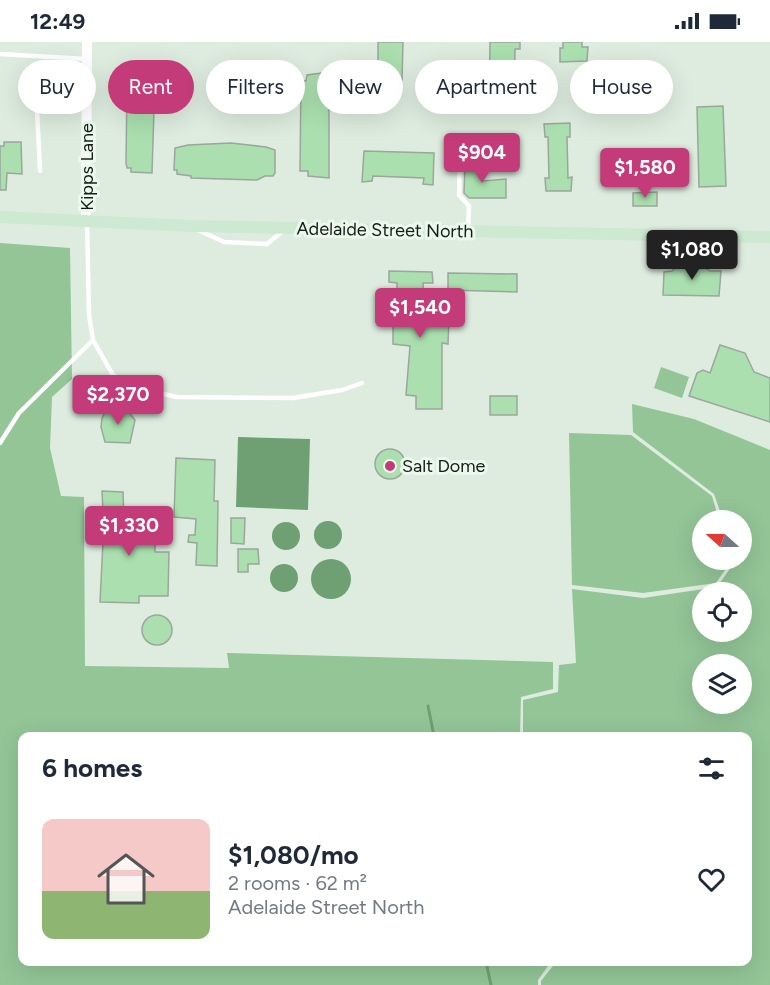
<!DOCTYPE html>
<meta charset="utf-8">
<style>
body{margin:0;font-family:Figtree,sans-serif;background:#f6f6f7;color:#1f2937;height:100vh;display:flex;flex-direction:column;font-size:22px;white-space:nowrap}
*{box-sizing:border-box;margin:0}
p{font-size:20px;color:#747a83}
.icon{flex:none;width:33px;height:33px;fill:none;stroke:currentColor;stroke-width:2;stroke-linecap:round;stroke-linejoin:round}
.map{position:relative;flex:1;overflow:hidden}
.sheet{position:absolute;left:18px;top:690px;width:734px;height:234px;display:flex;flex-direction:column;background:#fff;border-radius:12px;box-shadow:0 6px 24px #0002}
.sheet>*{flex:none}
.guide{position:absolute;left:18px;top:18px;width:735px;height:54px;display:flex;gap:12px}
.needle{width:39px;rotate:291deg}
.tools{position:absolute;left:692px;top:468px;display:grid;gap:12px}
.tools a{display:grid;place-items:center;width:60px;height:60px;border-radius:50%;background:#fff;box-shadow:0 6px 24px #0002;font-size:30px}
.price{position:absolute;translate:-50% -51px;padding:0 14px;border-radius:6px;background:#c33b78;color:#fff;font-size:20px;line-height:39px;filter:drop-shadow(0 2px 3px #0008)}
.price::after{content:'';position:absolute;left:50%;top:36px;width:18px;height:14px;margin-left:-9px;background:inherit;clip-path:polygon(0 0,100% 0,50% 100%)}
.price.on{background:#222;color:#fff}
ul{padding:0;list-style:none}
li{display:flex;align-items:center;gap:18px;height:150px;padding:0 24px}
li+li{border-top:2px solid #e0e1e3}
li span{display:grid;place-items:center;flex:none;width:168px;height:120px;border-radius:12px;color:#555}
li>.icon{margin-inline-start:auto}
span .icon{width:72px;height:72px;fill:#fffc;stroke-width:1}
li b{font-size:26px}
h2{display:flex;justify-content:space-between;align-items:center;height:72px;padding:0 24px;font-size:26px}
.pill{padding:0 21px;border-radius:27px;background:#fff;box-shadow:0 6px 24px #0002;font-size:21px;line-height:54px}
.pill.on{background:#c33b78;color:#fff}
.status{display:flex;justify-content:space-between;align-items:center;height:42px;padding:0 30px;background:#fff;direction:ltr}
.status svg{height:16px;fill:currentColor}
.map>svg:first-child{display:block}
.green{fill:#93c597;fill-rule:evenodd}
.water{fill:#6ea073}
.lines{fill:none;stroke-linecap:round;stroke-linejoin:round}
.stream{stroke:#6ea073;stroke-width:3}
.building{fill:#abdfaf;stroke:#9aa79b;stroke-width:1.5}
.service{stroke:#fff;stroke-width:4.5}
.tertiary{stroke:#fff;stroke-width:10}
.secondary{stroke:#cde9d1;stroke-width:12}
.poi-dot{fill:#c33b78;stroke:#ebf9ec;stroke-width:2}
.labels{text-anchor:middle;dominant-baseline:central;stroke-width:6;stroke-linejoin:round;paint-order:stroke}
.street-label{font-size:18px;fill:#161b17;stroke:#ebf9ec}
.poi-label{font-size:18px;fill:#161b17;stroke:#ebf9ec;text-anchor:start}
</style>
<div class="status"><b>12:49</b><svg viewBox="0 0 49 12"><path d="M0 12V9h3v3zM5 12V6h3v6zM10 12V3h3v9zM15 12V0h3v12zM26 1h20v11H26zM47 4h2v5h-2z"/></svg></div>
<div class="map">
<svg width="770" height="943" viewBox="0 0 770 943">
<rect width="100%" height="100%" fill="#deecdf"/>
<!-- green -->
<g class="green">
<polygon points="0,201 70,206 72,337 52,355 50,406 61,454 84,455 85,624 229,626 227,611 553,620 553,647 521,655 520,694 22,694 22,920 551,920 538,938 538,943 0,943"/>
<polygon points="661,325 689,335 682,356 654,346"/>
<path d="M632,362L694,377L770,408V943H541V939L556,920H747V694H523V658L558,650L559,623L576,621L572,547L643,556L717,545L736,518H741V478H723L714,452L633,390ZM741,550V590H702V550ZM702,622H741V662H702Z"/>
<polygon points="569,391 631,393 712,454 719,478 702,478 702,518 732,518 716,541 643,551 572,543"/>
</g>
<!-- water -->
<g class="water">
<polygon points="238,395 310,397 308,468 236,465"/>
<circle cx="328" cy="493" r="14"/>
<circle cx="286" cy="494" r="14"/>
<circle cx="331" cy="537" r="20"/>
<circle cx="284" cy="536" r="14"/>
</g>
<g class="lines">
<!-- stream -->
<g class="stream">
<polyline points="428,664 434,694"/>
<polyline points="486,920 491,943"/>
</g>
</g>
<!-- building -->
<g class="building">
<polygon points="378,0 403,0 402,38 378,36"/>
<polygon points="490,0 520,0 520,7 515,7 514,57 521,57 522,68 489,68"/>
<polygon points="563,0 582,0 582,5 588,5 587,19 560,20 560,6 563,6"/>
<polygon points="329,30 329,136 308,134 308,129 300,129 301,38 306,39 307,33"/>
<polygon points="133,31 154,31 155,36 152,131 131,130 131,126 127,126 126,121 127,44 128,35 133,35"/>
<polygon points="723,64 726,144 699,145 697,65"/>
<polygon points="570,81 570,95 567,95 568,136 572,135 571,149 546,149 545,136 549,136 548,95 545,95 544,82"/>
<polygon points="4,100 21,100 22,132 7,131 6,148 0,148 0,104 4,104"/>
<polygon points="231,101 266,105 275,108 275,131 273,134 265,134 257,138 191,136 191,134 177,132 177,128 174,128 175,106 188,103"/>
<polygon points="364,109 434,111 433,143 423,142 424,136 373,134 372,139 362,140"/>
<polygon points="465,121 482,121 483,139 506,137 506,156 469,156 464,151"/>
<polygon points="657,150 657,164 633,164 633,151"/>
<polygon points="687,221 697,221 710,229 721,229 719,254 663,253 664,230 672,229 675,226"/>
<polygon points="389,229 432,230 433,241 423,241 425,277 449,277 448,302 442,301 442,367 416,367 416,354 406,353 410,304 393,302 393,276 397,277 397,241 389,240"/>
<polygon points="448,231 517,232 517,250 448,248"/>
<polygon points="720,303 745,311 754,330 770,336 770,380 689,354 697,331 703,328 710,331"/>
<rect x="490" y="354" width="27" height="19"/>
<polygon points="118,365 127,368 135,378 130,401 105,400 101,385 102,376 107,367"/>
<circle cx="390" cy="422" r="15"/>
<polygon points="176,416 215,418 214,459 218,459 217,524 196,523 197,501 188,500 189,493 195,493 196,477 174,475"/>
<polygon points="102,449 123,450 124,478 144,479 144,493 155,494 155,510 169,510 168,554 139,554 139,561 100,560 104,479 98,479 98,470 103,470"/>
<polygon points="231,476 245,476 244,502 231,501"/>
<polygon points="238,507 258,507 259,522 248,522 248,530 238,530"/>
<circle cx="157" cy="588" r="15"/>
</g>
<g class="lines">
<!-- service -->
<g class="service">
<polyline points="0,12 87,17"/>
<polyline points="40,129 36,47 46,40 87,42"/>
<polyline points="87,179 89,273 93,298 113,333 136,346 177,355 293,356 342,348 362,341"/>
<polyline points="468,187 469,164 459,153 460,111 478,112"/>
<polyline points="198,188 224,200 267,202 284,188"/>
<polyline points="0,401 19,371 93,298"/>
</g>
<!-- tertiary -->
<polyline class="tertiary" points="86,179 87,0"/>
<!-- secondary -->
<polyline class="secondary" points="0,175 190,184 770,195"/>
</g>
<!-- markers -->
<circle class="poi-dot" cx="390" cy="424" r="6"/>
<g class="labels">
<!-- street labels -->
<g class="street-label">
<text transform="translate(87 125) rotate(-90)">Kipps Lane</text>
<text transform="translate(385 188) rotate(1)">Adelaide Street North</text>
</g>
<!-- poi labels -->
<g class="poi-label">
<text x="402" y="424">Salt Dome</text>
</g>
</g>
</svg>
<div class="tools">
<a><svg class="needle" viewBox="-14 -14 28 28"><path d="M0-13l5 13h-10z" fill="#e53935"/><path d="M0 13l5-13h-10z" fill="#747a83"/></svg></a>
<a><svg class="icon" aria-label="locate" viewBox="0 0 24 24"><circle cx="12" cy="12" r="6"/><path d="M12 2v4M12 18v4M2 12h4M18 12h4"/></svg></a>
<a><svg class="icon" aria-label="layers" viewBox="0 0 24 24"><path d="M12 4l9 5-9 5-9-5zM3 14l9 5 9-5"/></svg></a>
</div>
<b class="price" style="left:482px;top:142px">$904</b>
<b class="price" style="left:645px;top:157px">$1,580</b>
<b class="price on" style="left:692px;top:239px">$1,080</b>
<b class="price" style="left:420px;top:297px">$1,540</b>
<b class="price" style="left:118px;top:384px">$2,370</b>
<b class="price" style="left:129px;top:515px">$1,330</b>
<div class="guide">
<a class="pill">Buy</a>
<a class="pill on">Rent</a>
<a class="pill">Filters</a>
<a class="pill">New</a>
<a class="pill">Apartment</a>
<a class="pill">House</a>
</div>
<section class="sheet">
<h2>6 homes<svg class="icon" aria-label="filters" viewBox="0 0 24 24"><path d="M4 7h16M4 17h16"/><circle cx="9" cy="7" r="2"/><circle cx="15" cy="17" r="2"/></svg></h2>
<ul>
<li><span style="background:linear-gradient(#f6c9c9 60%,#8fb573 0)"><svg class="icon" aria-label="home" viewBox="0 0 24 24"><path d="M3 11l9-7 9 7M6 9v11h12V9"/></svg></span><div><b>$1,080/mo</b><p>2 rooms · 62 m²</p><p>Adelaide Street North</p></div><svg class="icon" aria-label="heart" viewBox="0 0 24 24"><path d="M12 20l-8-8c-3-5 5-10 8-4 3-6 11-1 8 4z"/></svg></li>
</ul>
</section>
</div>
